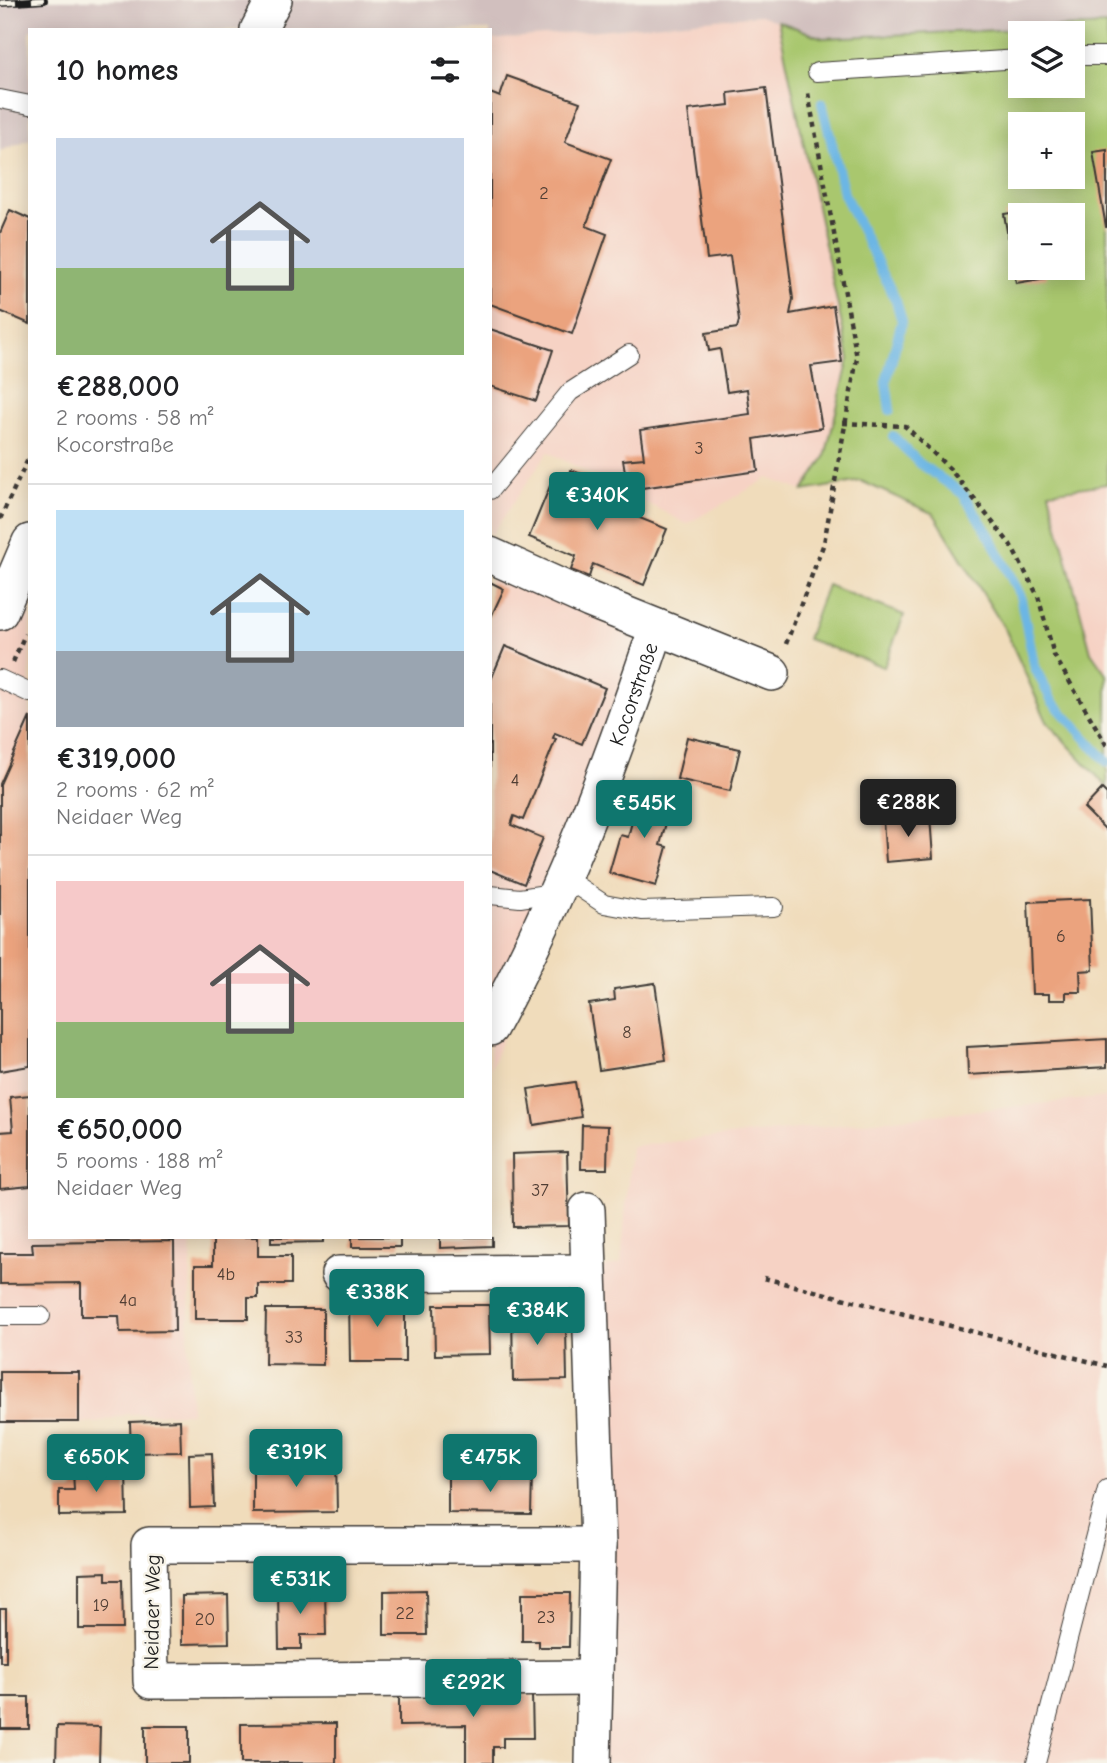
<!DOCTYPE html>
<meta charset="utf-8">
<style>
body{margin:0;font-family:"Comic Neue",sans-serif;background:#f2f2f2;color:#202124;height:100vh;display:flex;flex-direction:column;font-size:26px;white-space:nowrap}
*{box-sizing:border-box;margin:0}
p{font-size:23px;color:#757577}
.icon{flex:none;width:38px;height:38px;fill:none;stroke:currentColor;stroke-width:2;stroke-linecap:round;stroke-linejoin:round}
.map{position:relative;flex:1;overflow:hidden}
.panel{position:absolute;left:28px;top:28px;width:464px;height:1211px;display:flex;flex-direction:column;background:#fff;border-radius:0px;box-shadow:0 4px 18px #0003}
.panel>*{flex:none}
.fabs{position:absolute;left:1008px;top:21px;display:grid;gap:14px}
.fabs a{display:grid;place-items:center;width:77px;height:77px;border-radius:0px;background:#fff;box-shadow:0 4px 18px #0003;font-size:35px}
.price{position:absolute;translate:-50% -60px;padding:0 16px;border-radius:7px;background:#0f766e;color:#fff;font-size:23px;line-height:46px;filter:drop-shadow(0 2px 4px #0008)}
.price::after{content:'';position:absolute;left:50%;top:42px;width:21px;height:16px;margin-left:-10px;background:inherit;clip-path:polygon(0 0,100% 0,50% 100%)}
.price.active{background:#222;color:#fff}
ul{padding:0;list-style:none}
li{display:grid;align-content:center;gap:14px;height:371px;padding:0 28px}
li+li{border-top:2px solid #e0e0e0}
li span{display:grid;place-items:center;height:217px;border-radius:0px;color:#555}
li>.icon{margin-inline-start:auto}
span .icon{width:126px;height:126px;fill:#fffc;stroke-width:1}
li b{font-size:30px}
h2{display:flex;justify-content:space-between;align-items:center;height:84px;padding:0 28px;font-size:30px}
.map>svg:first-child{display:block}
.built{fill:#f6d2c4}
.industrial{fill:#d1bfbe}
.green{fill:#a9c76e;stroke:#627245;stroke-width:2;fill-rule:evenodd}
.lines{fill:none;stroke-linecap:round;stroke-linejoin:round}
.stream{stroke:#6cb6e4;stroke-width:10}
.building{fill:#eba37e}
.service-casing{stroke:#3c3934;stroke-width:20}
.minor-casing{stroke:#3c3934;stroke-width:38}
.path{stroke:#3c3934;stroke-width:4.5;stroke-dasharray:5 5;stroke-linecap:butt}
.service{stroke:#fff;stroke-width:18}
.minor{stroke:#fff;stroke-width:35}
.rail-casing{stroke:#1c1c1c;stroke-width:8}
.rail{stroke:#f7f3e8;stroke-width:5;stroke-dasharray:16;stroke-linecap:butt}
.labels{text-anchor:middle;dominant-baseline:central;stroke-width:5;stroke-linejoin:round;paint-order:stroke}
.number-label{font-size:18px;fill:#503e34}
.street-label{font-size:21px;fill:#1c1c1c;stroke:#f7f3e8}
</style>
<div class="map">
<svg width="1107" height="1763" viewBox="0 0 1107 1763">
<rect width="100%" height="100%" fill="#f7f3e8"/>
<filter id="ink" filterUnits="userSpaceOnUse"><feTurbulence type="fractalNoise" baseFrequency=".0143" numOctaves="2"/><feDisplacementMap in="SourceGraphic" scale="14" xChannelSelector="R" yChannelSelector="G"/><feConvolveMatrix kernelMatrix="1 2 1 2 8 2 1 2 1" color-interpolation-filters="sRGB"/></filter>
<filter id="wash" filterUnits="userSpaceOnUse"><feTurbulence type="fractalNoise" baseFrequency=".00686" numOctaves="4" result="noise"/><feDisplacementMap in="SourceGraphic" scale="28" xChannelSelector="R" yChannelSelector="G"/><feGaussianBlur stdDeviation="1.57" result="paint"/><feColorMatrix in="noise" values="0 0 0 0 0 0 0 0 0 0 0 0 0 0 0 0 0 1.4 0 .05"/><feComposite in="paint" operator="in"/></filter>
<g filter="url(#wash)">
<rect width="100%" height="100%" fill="#f0dcbb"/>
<!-- built -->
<g class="built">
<polygon points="760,15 777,21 849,358 825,457 803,491 768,478 687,524 548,452 490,537 490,40"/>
<polygon points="1107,484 1107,674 1091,652 1049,492"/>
<polygon points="30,543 30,1237 192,1237 188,1343 191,1413 128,1414 96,1423 0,1424 0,612"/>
<polygon points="490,555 657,627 490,1071"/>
<polygon points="1107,1097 1107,1763 594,1763 591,1271 621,1263 631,1146"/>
</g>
<!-- industrial -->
<polygon class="industrial" points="0,0 1107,0 1107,25 823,38 760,15 490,40 490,30 30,30 30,139 0,151"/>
<!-- green -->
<g class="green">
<path d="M778,21L823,38L1107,25V484L1049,492L1091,652L1107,675V787L1047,722L1006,631L934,514L861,481L803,491L825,457L849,359ZM1020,33H1073V86H1020ZM1020,124H1073V177H1020ZM1020,215H1073V268H1020Z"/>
<polygon points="827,585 904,615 884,667 807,639"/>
</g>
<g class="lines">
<!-- stream -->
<g class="stream">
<polyline points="822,103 844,194 896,301 902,321 886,382 890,410"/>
<polyline points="893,436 919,463 963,494 991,538 1020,595 1035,668 1052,701 1107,762"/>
</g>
</g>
<g id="blocks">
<!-- building -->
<g class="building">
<polygon points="507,76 580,102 565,142 611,159 586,226 607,234 572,334 490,304 490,93 500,97"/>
<polygon points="766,88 793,299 790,314 833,306 842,362 811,366 822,428 754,439 758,471 628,490 623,460 644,458 640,430 750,414 747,389 727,392 720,349 709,351 706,333 737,328 739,321 730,256 707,259 688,110 729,105 728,93"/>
<polygon points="1107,150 1107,227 1106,227 1093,152"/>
<polygon points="1035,209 1036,215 1020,215 1020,268 1045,268 1047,278 1016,283 1004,214"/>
<polygon points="10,210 30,219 30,324 0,311 0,233"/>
<polygon points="490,329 553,350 536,401 490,386"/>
<polygon points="571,470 589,477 587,483 598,487 593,499 667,529 644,585 593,564 589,577 571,570 576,556 529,537 550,486 562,491"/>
<polygon points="490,582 504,589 490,619"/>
<polygon points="505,646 605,688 582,744 555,733 553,738 556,739 523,820 514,816 511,825 543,838 524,884 490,870 490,682"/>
<polygon points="30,717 30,1066 0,1071 0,784"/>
<polygon points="687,737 740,749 730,791 677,779"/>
<polygon points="641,788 673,797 660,845 667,847 656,886 609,873 620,835 628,837"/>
<polygon points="1102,789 1107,794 1107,831 1084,808"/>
<polygon points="930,816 933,858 886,862 883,820"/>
<polygon points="1090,899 1093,970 1080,971 1081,992 1066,992 1066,1000 1049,1000 1049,994 1032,994 1028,902"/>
<polygon points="655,983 666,1060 599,1070 589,1004 615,1000 614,989"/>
<polygon points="1107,1039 1107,1067 968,1075 967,1047"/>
<polygon points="575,1082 581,1117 534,1125 528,1089"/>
<polygon points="30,1095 30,1186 0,1189 0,1132 13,1131 10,1097"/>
<polygon points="582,1125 608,1126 607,1169 581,1169"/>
<polygon points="567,1152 569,1226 513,1227 512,1154"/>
<polygon points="213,1237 258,1237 258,1256 291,1256 291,1284 258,1284 258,1298 248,1298 248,1319 195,1319 195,1265 213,1265"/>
<polygon points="271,1237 323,1237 323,1242 271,1243"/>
<rect x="352" y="1237" width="48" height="10"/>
<polygon points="440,1237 492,1237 492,1246 440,1248"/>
<polygon points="174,1241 175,1331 120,1332 119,1316 81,1316 81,1283 0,1284 0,1253 33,1253 32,1243"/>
<polygon points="405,1296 405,1362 350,1362 349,1297"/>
<polygon points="434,1305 489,1305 490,1354 435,1355"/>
<polygon points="546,1306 546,1329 566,1328 567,1380 513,1381 512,1307"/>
<polygon points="266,1309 323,1309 323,1365 265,1364"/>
<rect x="0" y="1372" width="79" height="50"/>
<polygon points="180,1420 181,1452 131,1453 130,1422"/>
<polygon points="212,1453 214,1507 190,1508 189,1454"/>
<polygon points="336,1456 337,1512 253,1513 253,1468 316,1468 316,1457"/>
<polygon points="126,1469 127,1515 59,1516 59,1490 74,1490 73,1470"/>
<polygon points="448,1474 532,1475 531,1514 448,1513"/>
<polygon points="106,1572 106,1580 122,1580 123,1629 79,1629 79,1573"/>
<polygon points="278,1589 325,1589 326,1635 301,1635 301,1649 279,1649"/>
<polygon points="426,1590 427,1635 384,1635 384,1591"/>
<polygon points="522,1593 570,1593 569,1647 539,1647 539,1641 522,1641"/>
<polygon points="228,1595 229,1643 182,1644 182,1596"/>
<rect x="0" y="1609" width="6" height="53"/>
<polygon points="532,1695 533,1738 503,1738 503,1747 493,1747 493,1763 466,1763 466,1725 399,1726 399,1696"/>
<rect x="1" y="1697" width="28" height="32"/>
<polygon points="336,1723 336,1763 241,1763 241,1724"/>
<polygon points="57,1726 100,1727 99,1763 56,1763"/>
<rect x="145" y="1726" width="44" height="37"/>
</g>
</g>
</g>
<g filter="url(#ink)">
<use href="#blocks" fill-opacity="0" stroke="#3c3934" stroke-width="2"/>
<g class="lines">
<defs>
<g id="service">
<polyline points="1073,56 1107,56"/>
<polyline points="817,72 1020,59"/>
<polyline points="0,99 30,105"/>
<polyline points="490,490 570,392 629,354"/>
<polyline points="0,679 30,693"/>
<polyline points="565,878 604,904 642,911 774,907"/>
<polyline points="490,895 520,898 559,892"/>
<polyline points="0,1316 41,1316"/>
<polyline points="1036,1763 1107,1489"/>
</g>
<g id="minor">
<polyline points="258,30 274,0"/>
<polyline points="490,555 590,600 772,673"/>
<polyline points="0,612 30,542"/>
<path id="s1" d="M490,1028C561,897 610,767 657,627"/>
<polyline points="587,1210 598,1545 593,1763"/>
<polyline points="339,1274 588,1272"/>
<polyline points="594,1678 151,1681 149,1545 598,1545"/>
</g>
</defs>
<!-- service casing -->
<use href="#service" class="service-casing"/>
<!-- minor casing -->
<use href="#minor" class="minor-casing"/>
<!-- path -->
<g class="path">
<polyline points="843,423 905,426 950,469 1010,544 1038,596 1054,655 1107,746"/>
<polyline points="0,519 30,455"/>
<polyline points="786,644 824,543 857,358 808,93"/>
<polyline points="13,662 25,634"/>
<polyline points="764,1278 1107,1366"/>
</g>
<!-- service -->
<use href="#service" class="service"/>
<!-- minor -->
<use href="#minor" class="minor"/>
<defs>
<polyline id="rail" points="0,3 44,0"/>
</defs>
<!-- rail casing -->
<use href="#rail" class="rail-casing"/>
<!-- rail -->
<use href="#rail" class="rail"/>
</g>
</g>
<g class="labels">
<!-- number labels -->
<g class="number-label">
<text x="544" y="193">2</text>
<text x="699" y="448">3</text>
<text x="515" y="780">4</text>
<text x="1061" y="936">6</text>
<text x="627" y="1032">8</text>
<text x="540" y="1190">37</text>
<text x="226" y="1274">4b</text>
<text x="128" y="1300">4a</text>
<text x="294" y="1337">33</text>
<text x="101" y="1605">19</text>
<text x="405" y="1613">22</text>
<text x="546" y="1617">23</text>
<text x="205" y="1619">20</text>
</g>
<!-- street labels -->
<g class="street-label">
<text stroke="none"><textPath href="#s1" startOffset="364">Kocorstraße</textPath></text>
<text transform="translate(152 1612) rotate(-89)">Neidaer Weg</text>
</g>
</g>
</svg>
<div class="fabs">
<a><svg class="icon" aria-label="layers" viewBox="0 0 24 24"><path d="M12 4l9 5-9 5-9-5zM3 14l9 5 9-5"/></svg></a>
<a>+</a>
<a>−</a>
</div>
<b class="price" style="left:597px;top:532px">€340K</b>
<b class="price active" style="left:908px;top:839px">€288K</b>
<b class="price" style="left:644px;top:840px">€545K</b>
<b class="price" style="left:377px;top:1329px">€338K</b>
<b class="price" style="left:537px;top:1347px">€384K</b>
<b class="price" style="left:296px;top:1489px">€319K</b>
<b class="price" style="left:96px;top:1494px">€650K</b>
<b class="price" style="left:490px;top:1494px">€475K</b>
<b class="price" style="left:300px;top:1616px">€531K</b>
<b class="price" style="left:473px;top:1719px">€292K</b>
<section class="panel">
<h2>10 homes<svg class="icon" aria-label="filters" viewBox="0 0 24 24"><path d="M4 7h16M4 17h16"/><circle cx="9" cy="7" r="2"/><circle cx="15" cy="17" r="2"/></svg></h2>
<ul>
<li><span style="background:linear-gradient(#c9d6e8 60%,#8fb573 0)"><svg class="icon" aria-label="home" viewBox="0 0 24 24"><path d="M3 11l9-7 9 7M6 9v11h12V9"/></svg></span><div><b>€288,000</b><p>2 rooms · 58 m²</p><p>Kocorstraße</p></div></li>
<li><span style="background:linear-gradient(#bfe0f5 65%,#9aa5b1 0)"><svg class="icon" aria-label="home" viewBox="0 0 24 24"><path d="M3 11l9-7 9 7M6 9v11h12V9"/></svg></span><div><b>€319,000</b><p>2 rooms · 62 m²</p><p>Neidaer Weg</p></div></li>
<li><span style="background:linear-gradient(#f6c9c9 65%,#8fb573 0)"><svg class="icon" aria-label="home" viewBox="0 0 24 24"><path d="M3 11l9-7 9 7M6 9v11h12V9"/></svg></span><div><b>€650,000</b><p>5 rooms · 188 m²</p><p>Neidaer Weg</p></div></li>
</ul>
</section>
</div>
